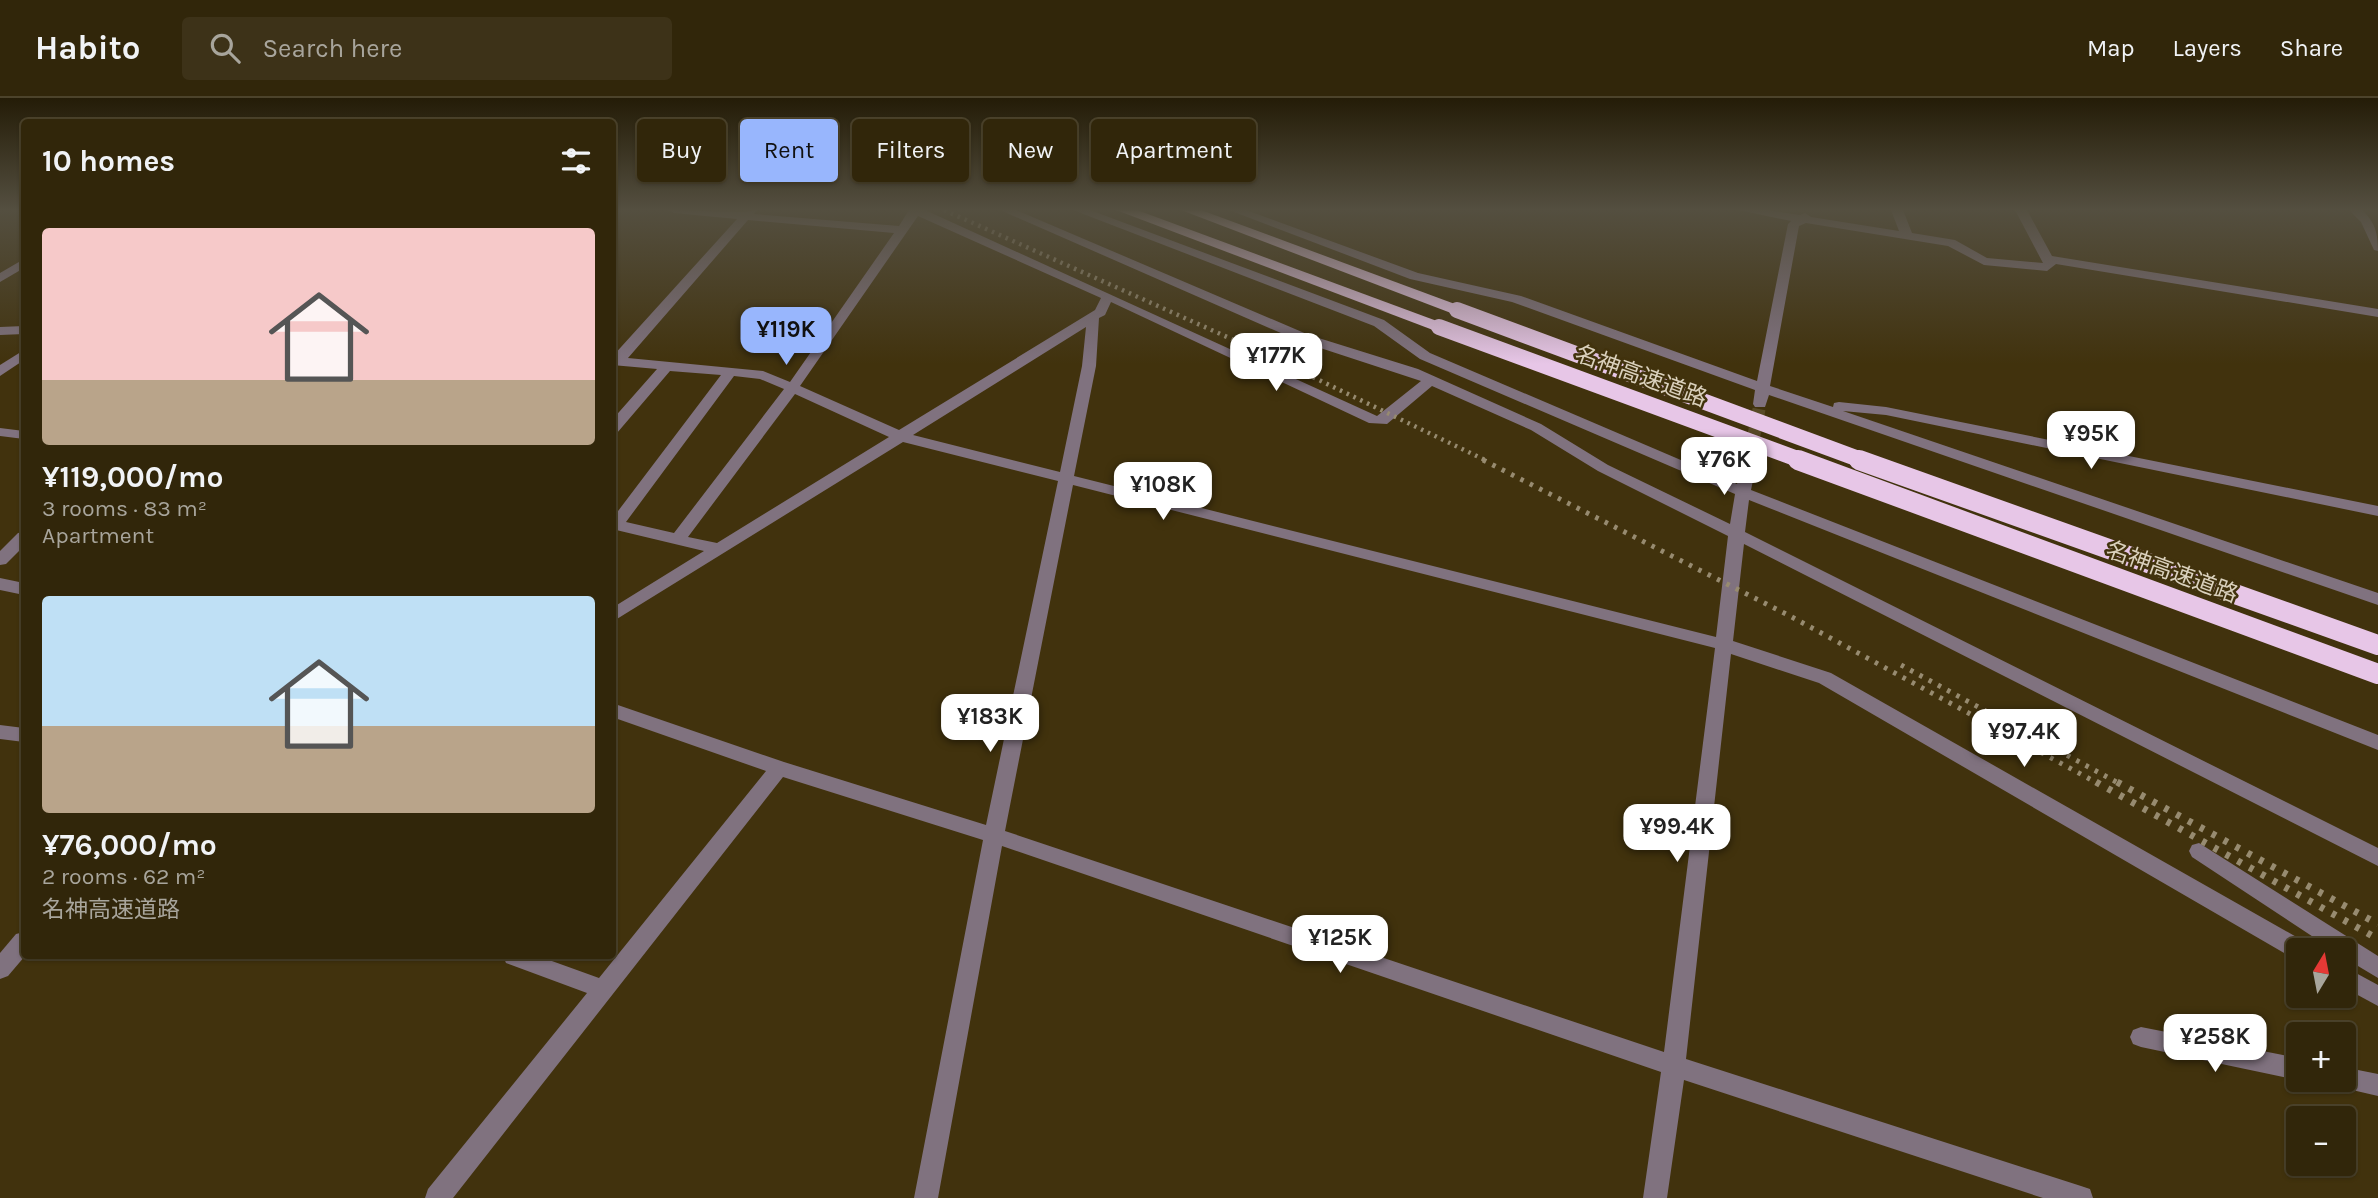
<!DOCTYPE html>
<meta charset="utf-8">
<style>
body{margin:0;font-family:Karla,"Noto Sans JP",sans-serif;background:#3d3218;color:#f1f3f6;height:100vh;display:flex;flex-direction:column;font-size:26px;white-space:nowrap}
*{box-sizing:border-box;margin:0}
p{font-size:23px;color:#a8a59c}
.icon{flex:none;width:38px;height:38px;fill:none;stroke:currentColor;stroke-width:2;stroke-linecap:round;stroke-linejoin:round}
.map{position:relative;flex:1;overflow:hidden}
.drawer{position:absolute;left:21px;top:21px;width:595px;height:840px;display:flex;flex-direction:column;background:#31260a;border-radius:7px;box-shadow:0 2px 5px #0004,0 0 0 2px #4c432b}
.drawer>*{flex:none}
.guide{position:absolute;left:637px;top:21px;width:665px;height:63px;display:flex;gap:14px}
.needle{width:46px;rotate:10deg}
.fabs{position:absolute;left:2286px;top:840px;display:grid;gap:14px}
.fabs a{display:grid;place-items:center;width:70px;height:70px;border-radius:7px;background:#31260a;box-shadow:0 2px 5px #0004,0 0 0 2px #4c432b;font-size:35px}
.price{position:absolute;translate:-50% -60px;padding:0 16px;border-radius:14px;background:#fff;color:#222;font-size:23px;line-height:46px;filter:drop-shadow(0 2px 4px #0008)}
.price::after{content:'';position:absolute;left:50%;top:42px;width:21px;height:16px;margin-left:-10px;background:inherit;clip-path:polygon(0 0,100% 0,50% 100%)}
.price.on{background:#98b6fd;color:#111}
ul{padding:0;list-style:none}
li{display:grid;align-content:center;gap:14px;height:371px;padding:0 21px}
li span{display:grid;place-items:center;height:217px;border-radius:7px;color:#555}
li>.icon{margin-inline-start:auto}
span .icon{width:126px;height:126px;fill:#fffc;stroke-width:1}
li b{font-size:30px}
h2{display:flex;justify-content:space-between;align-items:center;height:84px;padding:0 21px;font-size:30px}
.tag{padding:0 24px;border-radius:7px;background:#31260a;box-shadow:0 2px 5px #0004,0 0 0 2px #4c432b;font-size:24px;line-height:63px}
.tag.on{background:#98b6fd;color:#111}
header{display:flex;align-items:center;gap:42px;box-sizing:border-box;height:98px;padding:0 35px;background:#31260a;border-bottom:2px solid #4c432b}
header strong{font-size:33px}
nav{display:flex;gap:38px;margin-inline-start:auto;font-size:24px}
.search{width:490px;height:63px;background:#3d3218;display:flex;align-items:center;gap:18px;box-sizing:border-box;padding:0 24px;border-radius:7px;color:#a8a59c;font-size:26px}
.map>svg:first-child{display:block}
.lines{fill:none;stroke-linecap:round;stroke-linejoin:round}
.minor-tunnel-far1{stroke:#584a27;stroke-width:13;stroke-dasharray:13 7;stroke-linecap:butt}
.minor-tunnel{stroke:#584a27;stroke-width:17;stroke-dasharray:17 9;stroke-linecap:butt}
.minor{fill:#80727f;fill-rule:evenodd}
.highway{fill:#e7c6e7;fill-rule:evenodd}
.rail-far2{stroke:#978b70;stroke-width:4.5;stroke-dasharray:2.5 5;stroke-linecap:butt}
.rail-far1{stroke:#978b70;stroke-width:5;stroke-dasharray:3.5 7;stroke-linecap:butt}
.rail{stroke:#978b70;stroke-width:7;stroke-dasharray:4.5 9;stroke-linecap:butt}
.highway-bridge-far1{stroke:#e7c6e7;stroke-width:16}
.highway-bridge{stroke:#e7c6e7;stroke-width:20}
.labels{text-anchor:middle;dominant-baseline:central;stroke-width:5;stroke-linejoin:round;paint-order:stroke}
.street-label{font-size:23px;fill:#dad1bd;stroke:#41320d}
</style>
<header>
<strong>Habito</strong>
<div class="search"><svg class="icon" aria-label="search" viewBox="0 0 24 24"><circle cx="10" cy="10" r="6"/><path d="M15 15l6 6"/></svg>Search here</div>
<nav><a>Map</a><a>Layers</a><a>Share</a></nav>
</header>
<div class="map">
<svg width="2378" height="1100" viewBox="0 0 2378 1100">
<rect width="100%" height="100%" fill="#41320d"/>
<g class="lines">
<!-- minor-tunnel-far1 -->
<polyline class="minor-tunnel-far1" points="1749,363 1760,306"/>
<!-- minor-tunnel -->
<polyline class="minor-tunnel" points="1748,368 1749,362"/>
<!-- minor -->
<g class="minor">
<path d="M668,112L742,114L757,112L754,116L899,128L909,112H925L1377,318L1421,283L1299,243L1000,112H1016L1309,237L1418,271L1541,326L1608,367L1730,426L1735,396L1420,261L1374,228L1073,112H1090L1384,222L1430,255L1737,386L1743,365H1753L1756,368L1751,392L2378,637V652L1749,402L1745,434L2378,750V768L1744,446L1733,543L1831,575L2307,845L2310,852H2298V861L2291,859L1819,585L1731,556L1686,961L2081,1088L2090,1091L2093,1100H2043L1684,982L1667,1100H1643L1661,974L1002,748L938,1100H914L983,742L783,679L453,1100H425L428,1091L587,895L506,865L503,858H538L599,880L766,673L612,619V605L784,664L986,727L1058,383L903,344L612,524V510L704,453L612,431V421L721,277L670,273L617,335L612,336V322L657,271L612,267V259L737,121L674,115ZM918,118L1101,200L1095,212L899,332L800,288ZM748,122L894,135L790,284L763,273L628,260ZM1111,204L1369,325L1387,326L1432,288L1531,332L1598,373L1728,438L1716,539L1074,378L1096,268L1099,220L1105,217ZM1086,229L1082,268L1060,374L913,337ZM734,278L760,281L784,291L674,435L626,424ZM795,296L889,339L717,445L688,439ZM1073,387L1715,550L1664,954L1005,733Z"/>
<polygon points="1229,112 1246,112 1418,175 1521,198 1757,283 1788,126 1791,123 1738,112 1767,112 1800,117 1805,115 1811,119 1899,133 1891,112 1903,112 1912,135 1955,142 1987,160 2043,165 2015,112 2027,112 2052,158 2378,211 2378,219 2056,166 2047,173 1984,167 1948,148 1806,125 1799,128 1770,288 1833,309 1834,305 1839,304 1886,309 2378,408 2378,418 1886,317 1843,313 2378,495 2378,507 1769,297 1765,309 1755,309 1753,306 1755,292 1512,204 1410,181"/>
<path d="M2349,112H2362C2375,124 2378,135 2378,153L2374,152L2361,124Z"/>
<polygon points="24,161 24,170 0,184 0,175"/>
<polygon points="24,228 24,236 0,237 0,229"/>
<polygon points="24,252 24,262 0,278 0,267"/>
<polygon points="0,330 24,333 24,341 0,338"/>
<polygon points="24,434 24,448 6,466 0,467 0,453 18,435"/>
<polygon points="0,480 24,485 24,497 0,492"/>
<polygon points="0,627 24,630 24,644 0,641"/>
<polygon points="2199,745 2378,858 2378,880 2343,859 2343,852 2333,852 2192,759 2189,753 2192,747"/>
<polygon points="24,834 25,858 8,878 0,881 0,855 16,836"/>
<polygon points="2343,868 2378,887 2378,908 2343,889"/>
<polygon points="2141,929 2298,960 2298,982 2141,949 2133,946 2130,939 2133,932"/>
<polygon points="2343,969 2378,976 2378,998 2335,988 2332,982 2343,982"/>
</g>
<!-- highway -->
<g class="highway">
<polygon points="1116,112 1137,112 1445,226 1447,229 1445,232 1433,232"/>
<polygon points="1181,112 1201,112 1463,209 1465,212 1457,217 1451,215"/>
</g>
<!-- rail-far2 -->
<polyline class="rail-far2" points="944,112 1265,256 1487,363"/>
<!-- rail-far1 -->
<g class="rail-far1">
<polyline points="1483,362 1790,518 2099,686"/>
<polyline points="1901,567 2120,686"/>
</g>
<!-- rail -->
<g class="rail">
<polyline points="2096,684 2378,841"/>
<polyline points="2117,684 2378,826"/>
</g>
<!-- highway-bridge-far1 -->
<g class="highway-bridge-far1">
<polyline points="1457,212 1864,363"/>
<polyline points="1439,229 1803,363"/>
</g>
<!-- highway-bridge -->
<g class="highway-bridge">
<polyline points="1798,362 2378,576"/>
<polyline points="1859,362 2378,547"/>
</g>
</g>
<!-- sky -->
<linearGradient id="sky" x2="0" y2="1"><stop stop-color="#241c07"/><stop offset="0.42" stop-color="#544f40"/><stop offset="1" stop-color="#544f40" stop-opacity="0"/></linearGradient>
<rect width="2378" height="266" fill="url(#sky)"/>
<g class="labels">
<!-- street labels -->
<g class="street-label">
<text transform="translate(1641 278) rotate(20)">名神高速道路</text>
<text transform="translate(2172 474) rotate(20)">名神高速道路</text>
</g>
</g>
</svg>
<div class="fabs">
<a><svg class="needle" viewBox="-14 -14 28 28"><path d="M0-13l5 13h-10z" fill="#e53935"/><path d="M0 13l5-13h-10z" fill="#a8a59c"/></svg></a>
<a>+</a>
<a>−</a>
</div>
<b class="price on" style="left:786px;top:269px">¥119K</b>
<b class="price" style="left:1276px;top:295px">¥177K</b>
<b class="price" style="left:2091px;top:373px">¥95K</b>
<b class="price" style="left:1724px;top:399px">¥76K</b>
<b class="price" style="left:1163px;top:424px">¥108K</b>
<b class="price" style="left:990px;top:656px">¥183K</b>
<b class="price" style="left:2024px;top:671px">¥97.4K</b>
<b class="price" style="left:1677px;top:766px">¥99.4K</b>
<b class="price" style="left:1340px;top:877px">¥125K</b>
<b class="price" style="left:2215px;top:976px">¥258K</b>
<div class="guide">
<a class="tag">Buy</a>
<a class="tag on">Rent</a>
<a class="tag">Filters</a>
<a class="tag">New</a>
<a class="tag">Apartment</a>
</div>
<section class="drawer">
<h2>10 homes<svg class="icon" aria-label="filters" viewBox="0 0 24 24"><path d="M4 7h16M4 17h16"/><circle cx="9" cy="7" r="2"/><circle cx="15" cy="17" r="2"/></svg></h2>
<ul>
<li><span style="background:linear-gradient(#f6c9c9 70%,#b9a48a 0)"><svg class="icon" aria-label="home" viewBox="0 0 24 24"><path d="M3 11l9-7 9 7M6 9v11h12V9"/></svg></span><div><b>¥119,000/mo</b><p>3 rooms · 83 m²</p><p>Apartment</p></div></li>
<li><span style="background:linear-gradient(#bfe0f5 60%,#b9a48a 0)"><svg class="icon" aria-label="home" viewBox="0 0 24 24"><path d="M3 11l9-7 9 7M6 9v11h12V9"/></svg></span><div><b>¥76,000/mo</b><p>2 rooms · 62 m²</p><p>名神高速道路</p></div></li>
</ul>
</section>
</div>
